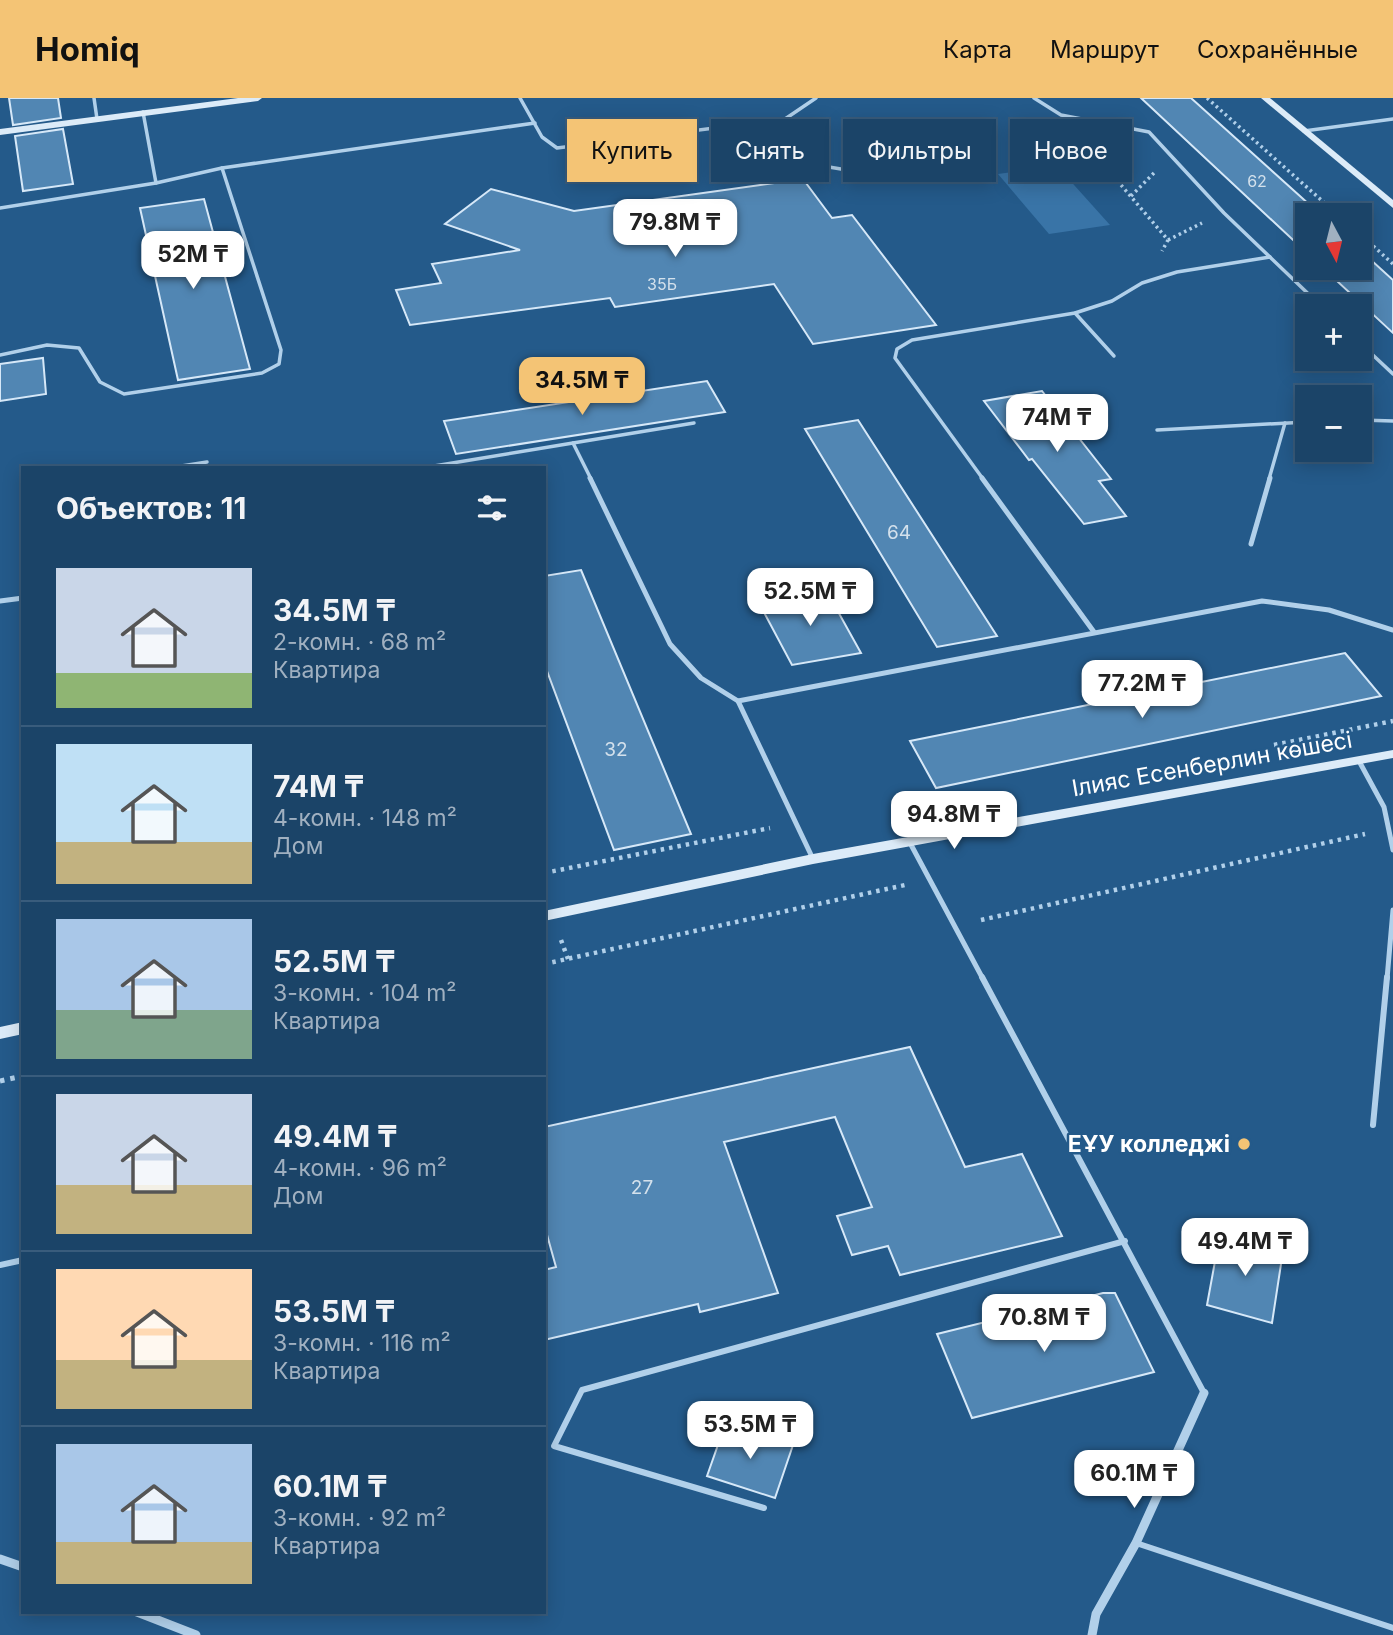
<!DOCTYPE html>
<html lang="ru">
<meta charset="utf-8">
<style>
body{margin:0;font-family:Inter,sans-serif;background:#284e71;color:#f1f3f6;height:100vh;display:flex;flex-direction:column;font-size:26px;white-space:nowrap}
*{box-sizing:border-box;margin:0}
p{font-size:23px;color:#a0b0c0}
.icon{flex:none;width:38px;height:38px;fill:none;stroke:currentColor;stroke-width:2;stroke-linecap:round;stroke-linejoin:round}
.map{position:relative;flex:1;overflow:hidden}
.details{position:absolute;left:21px;top:368px;width:525px;height:1148px;display:flex;flex-direction:column;background:#1b4468;border-radius:0px;box-shadow:0 4px 18px #0003,0 0 0 2px #395c7c}
.details>*{flex:none}
.banner{position:absolute;left:567px;top:21px;width:665px;height:63px;display:flex;gap:14px}
.needle{width:46px;rotate:173deg}
.buttons{position:absolute;left:1295px;top:105px;display:grid;gap:14px}
.buttons a{display:grid;place-items:center;width:77px;height:77px;border-radius:0px;background:#1b4468;box-shadow:0 4px 18px #0003,0 0 0 2px #395c7c;font-size:35px}
.price{position:absolute;translate:-50% -60px;padding:0 16px;border-radius:14px;background:#fff;color:#222;font-size:23px;line-height:46px;filter:drop-shadow(0 2px 4px #0008)}
.price::after{content:'';position:absolute;left:50%;top:42px;width:21px;height:16px;margin-left:-10px;background:inherit;clip-path:polygon(0 0,100% 0,50% 100%)}
.price.selected{background:#f4c475;color:#111}
ul{padding:0;list-style:none}
li{display:flex;align-items:center;gap:21px;height:175px;padding:0 35px}
li+li{border-top:2px solid #395c7c}
li span{display:grid;place-items:center;flex:none;width:196px;height:140px;border-radius:0px;color:#555}
li>.icon{margin-inline-start:auto}
span .icon{width:84px;height:84px;fill:#fffc;stroke-width:1}
li b{font-size:30px}
h2{display:flex;justify-content:space-between;align-items:center;height:84px;padding:0 35px;font-size:30px}
.tag{padding:0 24px;border-radius:0px;background:#1b4468;box-shadow:0 4px 18px #0003,0 0 0 2px #395c7c;font-size:24px;line-height:63px}
.tag.selected{background:#f4c475;color:#111}
header{display:flex;align-items:center;gap:42px;box-sizing:border-box;height:98px;padding:0 35px;background:#f4c475;color:#111}
header strong{font-size:33px}
nav{display:flex;gap:38px;margin-inline-start:auto;font-size:24px}
.map>svg:first-child{display:block}
.green{fill:#3974a7}
.building{fill:#5186b3;stroke:#d6e8f8;stroke-width:2}
.lines{fill:none;stroke-linecap:round;stroke-linejoin:round}
.path-far2{stroke:#b1d0ea;stroke-width:3.5;stroke-dasharray:2.5 3.5;stroke-linecap:butt}
.path-far1{stroke:#b1d0ea;stroke-width:4.5;stroke-dasharray:3.5 5;stroke-linecap:butt}
.path{stroke:#b1d0ea;stroke-width:5;stroke-dasharray:4.5 6;stroke-linecap:butt}
.lane-far2{stroke:#b1d0ea;stroke-width:3.5}
.lane-far1{stroke:#b1d0ea;stroke-width:5}
.lane{stroke:#b1d0ea;stroke-width:6}
.street{stroke:#b1d0ea;stroke-width:9}
.secondary{fill:#dcebf8;fill-rule:evenodd}
.poi-dot{fill:#f4c475;stroke:#245a8a;stroke-width:2.5}
.labels{text-anchor:middle;dominant-baseline:central;stroke-width:5;stroke-linejoin:round;paint-order:stroke}
.far-number-label{font-size:16px;fill:#d4e1ec}
.number-label{font-size:19px;fill:#d4e1ec}
.street-label{font-size:23px;fill:#fff;stroke:#245a8a}
.poi-label{font-size:23px;font-weight:bold;fill:#fff;stroke:#245a8a;text-anchor:end}
</style>
<header>
<strong>Homiq</strong>
<nav><a>Карта</a><a>Маршрут</a><a>Сохранённые</a></nav>
</header>
<div class="map">
<svg width="1393" height="1537" viewBox="0 0 1393 1537">
<rect width="100%" height="100%" fill="#245a8a"/>
<!-- green -->
<polygon class="green" points="1057,68 1110,127 1049,136 998,76"/>
<!-- building -->
<g class="building">
<polygon points="9,0 58,0 61,20 13,27"/>
<polygon points="1141,0 1191,0 1321,117 1307,117 1307,155"/>
<polygon points="63,31 73,86 23,93 15,38"/>
<polygon points="935,32 964,69 912,76 885,37"/>
<polygon points="803,81 832,120 852,117 936,227 813,246 774,186 615,209 610,200 410,227 396,192 441,185 432,166 520,152 445,126 491,91 574,113"/>
<polygon points="204,101 250,271 178,282 140,110"/>
<polygon points="1360,152 1393,182 1393,235 1323,170 1360,170"/>
<polygon points="43,260 46,296 0,303 0,266"/>
<polygon points="707,283 725,314 456,356 444,323"/>
<polygon points="1042,293 1111,381 1099,383 1126,418 1084,426 1032,361 1029,362 984,303"/>
<polygon points="858,322 997,538 937,549 805,331"/>
<polygon points="581,472 691,736 614,752 544,565 544,478"/>
<polygon points="826,492 861,555 792,567 759,505"/>
<polygon points="1345,555 1381,598 936,690 910,643"/>
<polygon points="910,949 965,1069 1022,1056 1062,1138 900,1177 888,1148 852,1157 837,1118 872,1109 835,1019 724,1044 778,1195 700,1214 698,1206 544,1242 544,1172 556,1169 544,1126 544,1029"/>
<polygon points="1220,1136 1283,1153 1272,1225 1207,1207"/>
<polygon points="1103,1195 1115,1195 1154,1274 972,1320 937,1236"/>
<polygon points="725,1327 793,1347 775,1400 707,1378"/>
</g>
<g class="lines">
<!-- path-far2 -->
<g class="path-far2">
<polyline points="1207,0 1338,117"/>
<polyline points="1086,46 1168,142 1162,153"/>
<polyline points="1131,98 1154,75"/>
<polyline points="1360,136 1393,166"/>
<polyline points="1168,142 1202,125"/>
</g>
<!-- path-far1 -->
<g class="path-far1">
<polyline points="1274,647 1393,623"/>
<polyline points="544,775 770,730"/>
<polyline points="981,822 1365,736"/>
<polyline points="561,842 568,861"/>
<polyline points="544,866 905,787"/>
</g>
<!-- path -->
<polyline class="path" points="0,983 23,978"/>
<!-- lane-far2 -->
<g class="lane-far2">
<polyline points="94,0 97,21"/>
<polyline points="520,0 542,39 557,50 785,21 816,0"/>
<polyline points="1034,0 1061,17 1149,34 1224,115 1321,208"/>
<polyline points="143,14 156,85 222,70 535,25"/>
<polyline points="785,21 810,60 829,69 900,81"/>
<polyline points="1304,33 1393,21"/>
<polyline points="0,110 156,85"/>
<polyline points="1075,215 1114,258"/>
<polyline points="1360,245 1393,276"/>
<polyline points="0,257 47,247 79,250 100,284 124,296 262,275 279,266 281,252 222,70"/>
<polyline points="1360,322 1393,323"/>
<polyline points="1157,332 1307,324"/>
<polyline points="573,345 694,325"/>
<polyline points="175,369 207,364"/>
<polyline points="428,369 573,345 591,381"/>
<polyline points="983,381 895,260 897,251 912,242 1075,215 1112,203 1142,185 1177,174 1270,159"/>
<polyline points="1269,381 1285,325"/>
</g>
<!-- lane-far1 -->
<g class="lane-far1">
<polyline points="590,380 670,546 701,580 738,603 813,761"/>
<polyline points="982,380 1094,534"/>
<polyline points="1251,446 1270,380"/>
<polyline points="0,503 23,500"/>
<polyline points="738,603 1262,503 1329,512 1393,532"/>
<polyline points="1359,663 1384,709 1393,752"/>
<polyline points="909,743 983,881"/>
<polyline points="1387,881 1393,812"/>
</g>
<!-- lane -->
<g class="lane">
<polyline points="982,879 1204,1295"/>
<polyline points="1373,1027 1387,879"/>
<polyline points="0,1167 23,1162"/>
<polyline points="764,1410 554,1348 582,1292 1125,1143"/>
<polyline points="1136,1445 1393,1530"/>
</g>
<!-- street -->
<g class="street">
<polyline points="0,1461 23,1469"/>
<polyline points="137,1514 196,1537"/>
<polyline points="1092,1537 1096,1516 1136,1445 1204,1295"/>
</g>
<!-- secondary -->
<g class="secondary">
<polygon points="238,0 262,0 258,3 0,37 0,31"/>
<polygon points="1261,0 1270,0 1393,102 1393,110"/>
<polygon points="1393,652 1393,660 813,766 544,823 544,813 813,756"/>
<polygon points="23,924 23,936 0,941 0,929"/>
</g>
</g>
<!-- markers -->
<circle class="poi-dot" cx="1244" cy="1046" r="7"/>
<g class="labels">
<!-- far-number labels -->
<g class="far-number-label">
<text x="1257" y="83">62</text>
<text x="662" y="186">35Б</text>
</g>
<!-- number labels -->
<g class="number-label">
<text x="899" y="434">64</text>
<text x="616" y="651">32</text>
<text x="642" y="1089">27</text>
</g>
<!-- street labels -->
<g class="street-label">
<text transform="translate(1212 666) rotate(-10)">Ілияс Есенберлин көшесі</text>
</g>
<!-- poi labels -->
<g class="poi-label">
<text x="1230" y="1046">ЕҰУ колледжі</text>
</g>
</g>
</svg>
<div class="buttons">
<a><svg class="needle" viewBox="-14 -14 28 28"><path d="M0-13l5 13h-10z" fill="#e53935"/><path d="M0 13l5-13h-10z" fill="#a0b0c0"/></svg></a>
<a>+</a>
<a>−</a>
</div>
<b class="price" style="left:675px;top:161px">79.8M ₸</b>
<b class="price" style="left:193px;top:193px">52M ₸</b>
<b class="price selected" style="left:582px;top:319px">34.5M ₸</b>
<b class="price" style="left:1057px;top:356px">74M ₸</b>
<b class="price" style="left:810px;top:530px">52.5M ₸</b>
<b class="price" style="left:1142px;top:622px">77.2M ₸</b>
<b class="price" style="left:954px;top:753px">94.8M ₸</b>
<b class="price" style="left:1245px;top:1180px">49.4M ₸</b>
<b class="price" style="left:1044px;top:1256px">70.8M ₸</b>
<b class="price" style="left:750px;top:1363px">53.5M ₸</b>
<b class="price" style="left:1134px;top:1412px">60.1M ₸</b>
<div class="banner">
<a class="tag selected">Купить</a>
<a class="tag">Снять</a>
<a class="tag">Фильтры</a>
<a class="tag">Новое</a>
</div>
<section class="details">
<h2>Объектов: 11<svg class="icon" aria-label="filters" viewBox="0 0 24 24"><path d="M4 7h16M4 17h16"/><circle cx="9" cy="7" r="2"/><circle cx="15" cy="17" r="2"/></svg></h2>
<ul>
<li><span style="background:linear-gradient(#c9d6e8 75%,#8fb573 0)"><svg class="icon" aria-label="home" viewBox="0 0 24 24"><path d="M3 11l9-7 9 7M6 9v11h12V9"/></svg></span><div><b>34.5M ₸</b><p>2-комн. · 68 m²</p><p>Квартира</p></div></li>
<li><span style="background:linear-gradient(#bfe0f5 70%,#c2b280 0)"><svg class="icon" aria-label="home" viewBox="0 0 24 24"><path d="M3 11l9-7 9 7M6 9v11h12V9"/></svg></span><div><b>74M ₸</b><p>4-комн. · 148 m²</p><p>Дом</p></div></li>
<li><span style="background:linear-gradient(#a9c7e8 65%,#7fa58c 0)"><svg class="icon" aria-label="home" viewBox="0 0 24 24"><path d="M3 11l9-7 9 7M6 9v11h12V9"/></svg></span><div><b>52.5M ₸</b><p>3-комн. · 104 m²</p><p>Квартира</p></div></li>
<li><span style="background:linear-gradient(#c9d6e8 65%,#c2b280 0)"><svg class="icon" aria-label="home" viewBox="0 0 24 24"><path d="M3 11l9-7 9 7M6 9v11h12V9"/></svg></span><div><b>49.4M ₸</b><p>4-комн. · 96 m²</p><p>Дом</p></div></li>
<li><span style="background:linear-gradient(#ffd9b3 65%,#c2b280 0)"><svg class="icon" aria-label="home" viewBox="0 0 24 24"><path d="M3 11l9-7 9 7M6 9v11h12V9"/></svg></span><div><b>53.5M ₸</b><p>3-комн. · 116 m²</p><p>Квартира</p></div></li>
<li><span style="background:linear-gradient(#a9c7e8 70%,#c2b280 0)"><svg class="icon" aria-label="home" viewBox="0 0 24 24"><path d="M3 11l9-7 9 7M6 9v11h12V9"/></svg></span><div><b>60.1M ₸</b><p>3-комн. · 92 m²</p><p>Квартира</p></div></li>
</ul>
</section>
</div>
